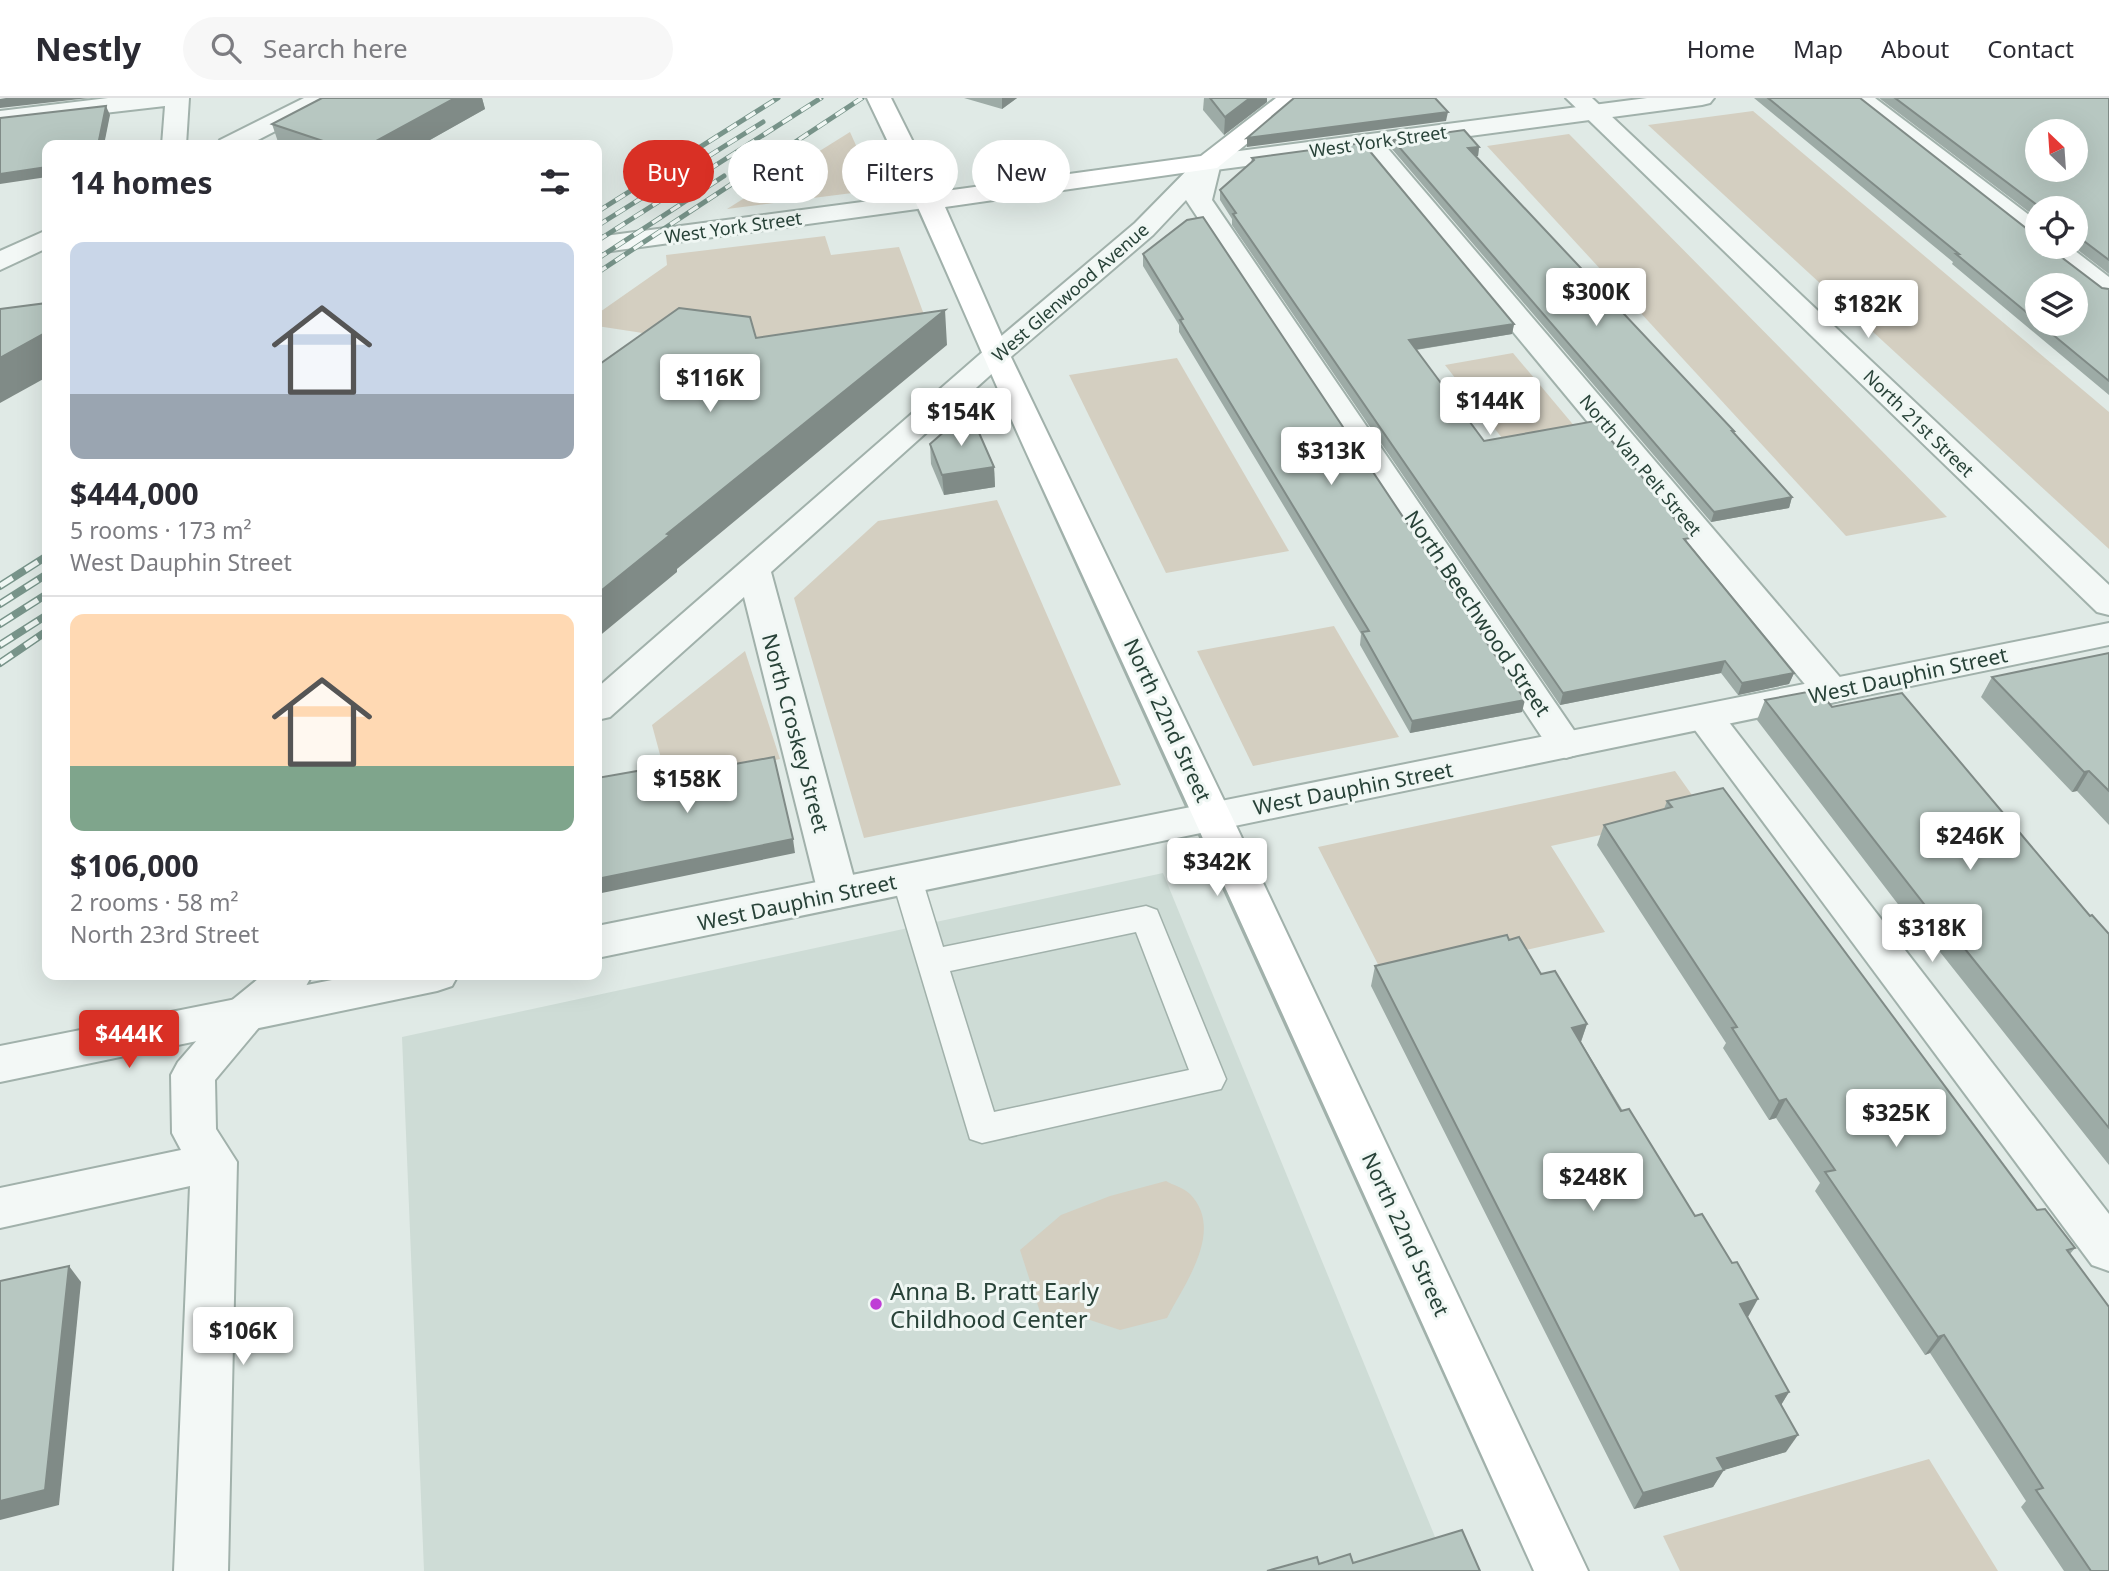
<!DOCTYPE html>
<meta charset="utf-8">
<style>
body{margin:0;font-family:"Noto Sans",sans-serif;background:#f7f7f7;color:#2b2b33;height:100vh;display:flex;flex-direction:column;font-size:26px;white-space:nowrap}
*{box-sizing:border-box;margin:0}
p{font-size:23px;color:#7c7c81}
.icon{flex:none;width:38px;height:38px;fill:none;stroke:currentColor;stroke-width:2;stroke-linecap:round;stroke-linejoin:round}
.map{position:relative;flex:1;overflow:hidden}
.sheet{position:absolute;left:42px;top:42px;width:560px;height:840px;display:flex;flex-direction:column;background:#fff;border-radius:14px;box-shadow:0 7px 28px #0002}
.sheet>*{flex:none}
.hud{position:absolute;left:623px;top:42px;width:665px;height:63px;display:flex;gap:14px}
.needle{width:46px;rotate:335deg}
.buttons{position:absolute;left:2025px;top:21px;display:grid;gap:14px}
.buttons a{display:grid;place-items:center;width:63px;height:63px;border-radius:50%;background:#fff;box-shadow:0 7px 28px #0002;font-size:35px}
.price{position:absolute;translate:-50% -60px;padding:0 16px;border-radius:7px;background:#fff;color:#222;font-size:23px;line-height:46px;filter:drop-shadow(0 2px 4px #0008)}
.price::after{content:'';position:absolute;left:50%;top:42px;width:21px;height:16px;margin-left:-10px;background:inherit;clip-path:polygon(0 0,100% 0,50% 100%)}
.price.selected{background:#d93025;color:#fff}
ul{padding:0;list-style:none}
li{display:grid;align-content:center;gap:14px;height:371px;padding:0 28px}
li+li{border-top:2px solid #e1e1e2}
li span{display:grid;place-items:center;height:217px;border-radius:14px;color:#555}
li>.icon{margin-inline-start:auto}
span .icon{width:126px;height:126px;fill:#fffc;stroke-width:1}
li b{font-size:30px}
h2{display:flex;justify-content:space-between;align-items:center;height:84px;padding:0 28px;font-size:30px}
.pill{padding:0 24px;border-radius:32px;background:#fff;box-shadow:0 7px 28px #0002;font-size:24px;line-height:63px}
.pill.selected{background:#d93025;color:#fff}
header{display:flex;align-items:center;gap:42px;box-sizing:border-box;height:98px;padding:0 35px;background:#fff;border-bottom:2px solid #e1e1e2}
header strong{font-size:33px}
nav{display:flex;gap:38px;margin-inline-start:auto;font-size:24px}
.search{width:490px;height:63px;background:#f7f7f7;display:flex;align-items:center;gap:18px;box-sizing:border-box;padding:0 24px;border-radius:38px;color:#7c7c81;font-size:26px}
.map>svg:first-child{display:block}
.built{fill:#cedcd6}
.green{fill:#d4cfc1}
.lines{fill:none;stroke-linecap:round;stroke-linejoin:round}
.service-casing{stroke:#a1b1ab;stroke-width:3}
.minor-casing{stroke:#a1b1ab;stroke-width:4}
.tertiary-casing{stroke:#a1b1ab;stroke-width:4}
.secondary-casing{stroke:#a1b1ab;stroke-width:4}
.service{fill:#f3f8f6;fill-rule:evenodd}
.minor{fill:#f3f8f6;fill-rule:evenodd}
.tertiary{fill:#f3f8f6;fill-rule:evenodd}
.secondary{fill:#fff;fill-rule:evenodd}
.rail-far1-casing{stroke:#78948a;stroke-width:5}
.rail-casing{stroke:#78948a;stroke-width:8}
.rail-far1{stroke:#f0f7f4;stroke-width:3.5;stroke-dasharray:11;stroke-linecap:butt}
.rail{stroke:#f0f7f4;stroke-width:5;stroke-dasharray:15;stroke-linecap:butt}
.wall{fill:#9daba6;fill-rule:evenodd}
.shaded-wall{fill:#808b87}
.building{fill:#b7c7c1;stroke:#808b87;stroke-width:2;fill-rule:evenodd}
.poi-dot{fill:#bf3ed6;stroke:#f0f7f4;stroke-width:2.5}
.labels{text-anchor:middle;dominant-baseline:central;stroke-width:6;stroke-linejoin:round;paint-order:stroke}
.far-street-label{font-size:18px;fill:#284238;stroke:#f0f7f4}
.street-label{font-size:21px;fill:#284238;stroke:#f0f7f4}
.near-poi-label{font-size:24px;fill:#284238;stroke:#f0f7f4;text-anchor:start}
</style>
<header>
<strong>Nestly</strong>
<div class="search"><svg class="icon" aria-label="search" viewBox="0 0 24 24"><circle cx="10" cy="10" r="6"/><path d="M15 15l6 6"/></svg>Search here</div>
<nav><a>Home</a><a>Map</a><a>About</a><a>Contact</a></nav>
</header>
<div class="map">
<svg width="2109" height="1473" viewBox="0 0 2109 1473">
<rect width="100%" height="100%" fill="#e0eae6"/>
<!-- built -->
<polygon class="built" points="1163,775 1449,1473 424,1473 402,939"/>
<!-- green -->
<g class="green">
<polygon points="1753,13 2109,314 2109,451 1648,27"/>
<polygon points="850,34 876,92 727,111"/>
<polygon points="1569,36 1947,419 1846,438 1487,48"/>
<polygon points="825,138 831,157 899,149 933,241 760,253 597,228 597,216 667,167 666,157"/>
<polygon points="1513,255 1581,336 1509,349 1445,267"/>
<polygon points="1177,260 1289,453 1166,475 1069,277"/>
<polygon points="997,402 1121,687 864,740 794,500 878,423"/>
<polygon points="1334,528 1399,639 1253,668 1197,553"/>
<polygon points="745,553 780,661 668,686 652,627"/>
<polygon points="1675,673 1704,714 1551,748 1605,834 1387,884 1318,749"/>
<path d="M1166,1083C1173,1087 1184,1090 1190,1096C1225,1132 1185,1185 1167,1220L1120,1232L1090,1222L1041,1217L1020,1152L1061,1117L1110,1098Z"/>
<polygon points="1929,1361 1998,1473 1680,1473 1663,1438"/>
</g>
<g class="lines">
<defs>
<path id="service" d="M907,770L918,773L922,781L943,849L1146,808L1157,812L1226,981L1221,991L982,1045L970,1041L892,781L896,773ZM1136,834L1189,972L994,1014L950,873Z"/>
<g id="minor">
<polygon points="108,0 189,0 186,47 162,47 165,8 0,27 0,13"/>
<polygon points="1566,0 1592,0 2109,487 2109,517 2097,514"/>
<polygon points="1848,0 1875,0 2037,123 2037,144 2028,142"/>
<polygon points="1369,37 1378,39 1844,584 1849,593 1844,602 1831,605 1818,602 1360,49 1357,44 1360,39"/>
<polygon points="1208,57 1217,60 1221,65 1212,102 1584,647 1579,656 1566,660 1553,656 1186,102 1153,137 1006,263 771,474 858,795 852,806 838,810 824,806 818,795 744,499 610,619 597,622 597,590 986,251 1135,125 1199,60"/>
<polygon points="2040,149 2070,149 2109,179 2109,200 2099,198 2044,155"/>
<polygon points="1705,607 1718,610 2109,1116 2109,1173 2092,1167 1692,628 1687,619 1692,610"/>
<polygon points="263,877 312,877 306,888 261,927 215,982 216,1031 237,1064 228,1473 174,1473 190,1088 0,1130 0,1090 181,1052 172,1035 171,977 178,964 231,903"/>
</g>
<g id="tertiary">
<polygon points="304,0 334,0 330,5 248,47 217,47 220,42"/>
<polygon points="1647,0 1714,0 1710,5 1702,7 1208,73 1199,70 1195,65 1199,60 1208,57"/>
<polygon points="930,95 939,98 943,103 939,108 597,155 597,139"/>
<polygon points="47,132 47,150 0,172 0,153"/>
<polygon points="2109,525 2109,547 597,860 597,828"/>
<polygon points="357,877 458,877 452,888 437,893 0,984 0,948"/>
</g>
<path id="secondary" d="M867,0H891L938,94L1201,58L1276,0H1303L1217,70L945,109L1010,257L1232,719L1588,1473H1534C1366,1100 1198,727 1027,356C973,237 924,117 867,0Z"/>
</defs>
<!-- service casing -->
<use href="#service" class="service-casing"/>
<!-- minor casing -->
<use href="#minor" class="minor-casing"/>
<!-- tertiary casing -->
<use href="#tertiary" class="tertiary-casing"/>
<!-- secondary casing -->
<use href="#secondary" class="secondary-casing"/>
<!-- service -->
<use href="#service" class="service"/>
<!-- minor -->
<use href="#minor" class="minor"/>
<!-- tertiary -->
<use href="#tertiary" class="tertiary"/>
<!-- secondary -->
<use href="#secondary" class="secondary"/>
<defs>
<g id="rail-far1">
<polyline points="597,114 778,0"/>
<polyline points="597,128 763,24"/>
<polyline points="597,143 821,0"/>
<polyline points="597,161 724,78"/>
<polyline points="597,175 862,0"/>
</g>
<g id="rail">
<polyline points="0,488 47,458"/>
<polyline points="0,506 47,476"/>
<polyline points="0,526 47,496"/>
<polyline points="0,547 47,517"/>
<polyline points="0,565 47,533"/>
</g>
</defs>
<!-- rail-far1 casing -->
<use href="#rail-far1" class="rail-far1-casing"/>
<!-- rail casing -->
<use href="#rail" class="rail-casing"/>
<!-- rail-far1 -->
<use href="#rail-far1" class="rail-far1"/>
<!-- rail -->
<use href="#rail" class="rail"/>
</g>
<!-- wall -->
<g class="wall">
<polygon points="322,0 482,0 485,11 421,47 279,47 272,26"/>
<polygon points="964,0 1017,0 1002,11"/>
<polygon points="1204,0 1267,0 1267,4 1224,37 1203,12"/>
<path d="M1754,0H1860L2037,149L2102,190L2109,191V297L1952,166L1953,164ZM2037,187L2076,226H2037Z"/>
<polygon points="1879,0 2109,0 2109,176 2074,149 2076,149 2076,110 2037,110 2037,120"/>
<polygon points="1393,42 1479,49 1478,58 1476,58 1734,333 1734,335 1792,399 1789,410 1711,424 1392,51"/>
<polygon points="1252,60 1514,226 1512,236 1416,252 1484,343 1676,423 1689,447 1794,575 1789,586 1738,597 1721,575 1560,607 1232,127 1232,121 1220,102 1220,92 1251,65"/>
<polygon points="1143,156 1522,614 1410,635 1360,547 1361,536 1179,234 1179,227 1143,168"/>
<polygon points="930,346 994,369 995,389 944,397 931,366"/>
<polygon points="2109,555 2109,727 2077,693 2072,694 1981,599 1992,579"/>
<polygon points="1765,602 1832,609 2090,818 2109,836 2109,1067 1921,830 1917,831 1757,622"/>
<polygon points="1667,703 2037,1112 2075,1150 2070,1156 2109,1473 2064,1473 2021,1409 2026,1403 1930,1255 1925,1257 1815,1093 1820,1085 1776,1020 1769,1022 1723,950 1726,945 1597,747 1604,727 1664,711"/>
<polygon points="1509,842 1587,926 1581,944 1748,1219 1789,1294 1781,1307 1786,1354 1723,1372 1713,1389 1634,1411 1371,888 1375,868"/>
</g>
<!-- shaded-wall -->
<g class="shaded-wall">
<polygon points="6,0 89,0 0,10 0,1"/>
<polygon points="455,0 482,0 485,11 421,47 369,47"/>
<polygon points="1002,0 1017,0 1002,11"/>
<polygon points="1250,0 1267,0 1267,4 1224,37 1225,19"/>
<polygon points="106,8 110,17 104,47 98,47"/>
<polygon points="1448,14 1446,23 1247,49 1247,40"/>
<polygon points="1479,49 1478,58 1467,60 1468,50"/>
<polygon points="47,69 47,79 0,86 0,76"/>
<polygon points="945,212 947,247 677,471 677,474 597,540 597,496 667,436"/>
<polygon points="1514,226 1512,236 1407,253 1409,242"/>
<polygon points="47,234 47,279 0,305 0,260"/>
<polygon points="994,369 995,389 944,397 942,377"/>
<polygon points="1792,399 1789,410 1711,424 1714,414"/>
<polygon points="1725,563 1721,575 1560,607 1563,595"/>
<polygon points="1794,575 1789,586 1738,597 1742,585"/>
<polygon points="1525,602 1522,614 1410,635 1412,623"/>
<polygon points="2089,673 2077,693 2072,694 2084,674"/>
<polygon points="793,741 795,755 597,796 597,781"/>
<polygon points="1932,810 1921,830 1917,831 1928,811"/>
<polygon points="1587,926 1580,946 1572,930"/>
<polygon points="1786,1001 1776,1020 1769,1022 1779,1003"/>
<polygon points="69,1168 81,1184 59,1407 0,1422 0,1403"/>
<polygon points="1758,1201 1748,1219 1729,1224 1740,1206"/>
<polygon points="1944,1237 1930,1255 1925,1257 1938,1239"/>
<polygon points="1789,1294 1778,1312 1776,1298"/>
<polygon points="1798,1337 1786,1354 1707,1377 1717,1360"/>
<polygon points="1724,1372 1713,1389 1634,1411 1643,1395"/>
</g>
<!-- building -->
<g class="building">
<polygon points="322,0 455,0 369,47 335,47 272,26"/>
<polygon points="1210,0 1250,0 1225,19"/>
<polygon points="1294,0 1435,0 1448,14 1247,40"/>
<polygon points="1768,0 1860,0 2031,134 2037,135 2037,149 2048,149 2102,190 2109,191 2109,283 2040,226 2076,226 2076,187 2037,187 2037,223 1956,156 1959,156"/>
<path d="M1895,0H2109V162L2076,137V110H2041ZM2037,33H2076V72H2037Z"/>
<polygon points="106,8 98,47 47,47 47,69 0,76 0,20"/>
<polygon points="1464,32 1479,49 1468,50 1734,333 1732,333 1792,399 1714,414 1393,42"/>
<polygon points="1363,45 1514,226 1409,242 1484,343 1595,323 1677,420 1674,420 1691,440 1684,441 1794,575 1742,585 1725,563 1563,595 1233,116 1236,115 1220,92 1254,62 1252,60"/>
<polygon points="1203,119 1525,602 1412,623 1362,534 1369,533 1180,222 1183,221 1143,156 1187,122"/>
<polygon points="47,205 47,234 0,260 0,211"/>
<polygon points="679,210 750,219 756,240 945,212 667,436 670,437 597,496 597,268"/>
<polygon points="969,312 994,369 942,377 930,346"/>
<polygon points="2109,555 2109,693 2089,673 2084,674 1992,579"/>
<polygon points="1818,592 1832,609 1902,595 2090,818 2092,817 2109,836 2109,1030 1932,810 1928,811 1765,602"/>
<polygon points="774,659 793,741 597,781 597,680 660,669 662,679"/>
<polygon points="1723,690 2037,1112 2045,1111 2075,1150 2067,1152 2109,1209 2109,1473 2091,1473 2036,1392 2043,1390 1944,1237 1938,1239 1825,1074 1835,1072 1786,1001 1779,1003 1732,930 1737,929 1604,727 1672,709 1667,703"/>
<polygon points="1507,837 1509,842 1519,839 1541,876 1555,873 1587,926 1572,930 1621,1013 1629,1011 1695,1118 1702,1116 1732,1165 1737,1164 1758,1201 1740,1206 1789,1294 1776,1298 1798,1337 1717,1360 1724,1372 1643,1395 1375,868"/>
<polygon points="69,1168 45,1392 0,1403 0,1183"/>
<polygon points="1462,1432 1480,1473 1267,1473 1317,1459 1319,1466 1350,1456 1353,1465"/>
</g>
<!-- markers -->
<circle class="poi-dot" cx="876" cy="1206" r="7"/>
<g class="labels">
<!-- far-street labels -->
<g class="far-street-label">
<text transform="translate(1378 43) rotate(-8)">West York Street</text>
<text transform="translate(733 129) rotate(-8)">West York Street</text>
<text transform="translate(1070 194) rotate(-41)">West Glenwood Avenue</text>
<text transform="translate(1919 325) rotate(44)">North 21st Street</text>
<text transform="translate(1641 367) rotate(50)">North Van Pelt Street</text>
</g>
<!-- street labels -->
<g class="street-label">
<text transform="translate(1478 515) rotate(56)">North Beechwood Street</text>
<text transform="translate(1908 577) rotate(-12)">West Dauphin Street</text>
<text transform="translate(1168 622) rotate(65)">North 22nd Street</text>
<text transform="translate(796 635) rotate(75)">North Croskey Street</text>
<text transform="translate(1353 690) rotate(-11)">West Dauphin Street</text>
<text transform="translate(797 804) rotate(-12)">West Dauphin Street</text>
<text transform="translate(1406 1136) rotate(65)">North 22nd Street</text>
</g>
<!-- near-poi labels -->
<g class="near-poi-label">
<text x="890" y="1192">Anna B. Pratt Early<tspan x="890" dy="28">Childhood Center</tspan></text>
</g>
</g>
</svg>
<div class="buttons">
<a><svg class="needle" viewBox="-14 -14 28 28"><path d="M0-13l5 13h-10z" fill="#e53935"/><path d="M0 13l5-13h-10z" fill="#7c7c81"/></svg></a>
<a><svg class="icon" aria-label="locate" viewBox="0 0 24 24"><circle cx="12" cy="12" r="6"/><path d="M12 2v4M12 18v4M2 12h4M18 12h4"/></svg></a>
<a><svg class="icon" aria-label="layers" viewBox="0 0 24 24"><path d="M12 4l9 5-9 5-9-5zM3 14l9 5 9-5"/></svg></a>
</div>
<b class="price" style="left:1596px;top:230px">$300K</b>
<b class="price" style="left:1868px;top:242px">$182K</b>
<b class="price" style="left:710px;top:316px">$116K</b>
<b class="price" style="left:1490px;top:339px">$144K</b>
<b class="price" style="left:961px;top:350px">$154K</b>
<b class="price" style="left:1331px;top:389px">$313K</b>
<b class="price" style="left:687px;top:717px">$158K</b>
<b class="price" style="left:1970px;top:774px">$246K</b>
<b class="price" style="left:1217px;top:800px">$342K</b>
<b class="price" style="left:1932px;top:866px">$318K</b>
<b class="price selected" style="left:129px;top:972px">$444K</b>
<b class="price" style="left:1896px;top:1051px">$325K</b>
<b class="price" style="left:1593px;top:1115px">$248K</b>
<b class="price" style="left:243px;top:1269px">$106K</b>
<div class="hud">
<a class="pill selected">Buy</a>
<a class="pill">Rent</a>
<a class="pill">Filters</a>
<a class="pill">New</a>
</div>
<section class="sheet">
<h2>14 homes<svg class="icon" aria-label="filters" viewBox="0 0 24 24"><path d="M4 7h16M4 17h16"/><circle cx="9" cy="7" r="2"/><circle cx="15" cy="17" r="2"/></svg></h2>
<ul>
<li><span style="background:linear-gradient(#c9d6e8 70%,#9aa5b1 0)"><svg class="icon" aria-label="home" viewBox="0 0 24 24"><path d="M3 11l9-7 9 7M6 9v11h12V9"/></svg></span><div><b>$444,000</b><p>5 rooms · 173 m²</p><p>West Dauphin Street</p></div></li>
<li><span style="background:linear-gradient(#ffd9b3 70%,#7fa58c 0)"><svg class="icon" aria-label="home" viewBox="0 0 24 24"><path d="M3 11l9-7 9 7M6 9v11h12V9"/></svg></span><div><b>$106,000</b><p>2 rooms · 58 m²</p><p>North 23rd Street</p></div></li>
</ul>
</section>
</div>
